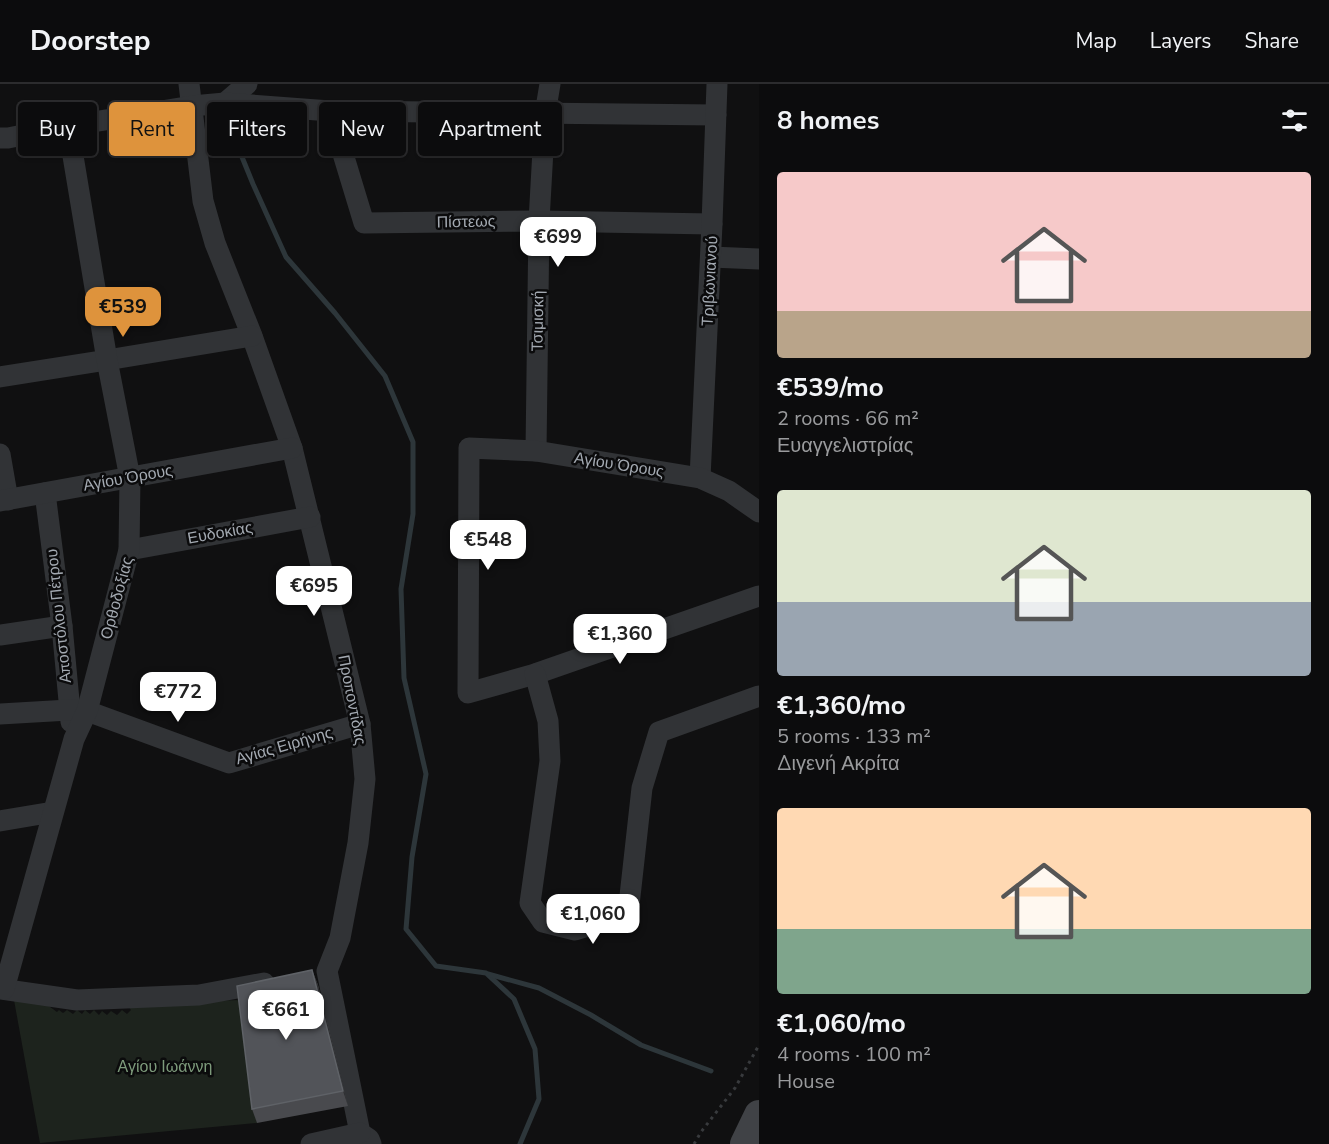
<!DOCTYPE html>
<meta charset="utf-8">
<style>
body{margin:0;font-family:"Nunito Sans",sans-serif;background:#151516;color:#f1f3f6;height:100vh;display:flex;flex-direction:column;font-size:22px;white-space:nowrap}
*{box-sizing:border-box;margin:0}
p{font-size:20px;color:#9a9b9d}
.icon{flex:none;width:33px;height:33px;fill:none;stroke:currentColor;stroke-width:2;stroke-linecap:round;stroke-linejoin:round}
.map{position:relative;flex:1;overflow:hidden}
.panel{display:flex;flex-direction:column;background:#0c0c0d;width:570px}
.panel>*{flex:none}
.hud{position:absolute;left:18px;top:18px;width:570px;height:54px;display:flex;gap:12px}
.price{position:absolute;translate:-50% -51px;padding:0 14px;border-radius:12px;background:#fff;color:#222;font-size:20px;line-height:39px;filter:drop-shadow(0 2px 3px #0008)}
.price::after{content:'';position:absolute;left:50%;top:36px;width:18px;height:14px;margin-left:-9px;background:inherit;clip-path:polygon(0 0,100% 0,50% 100%)}
.price.active{background:#de933c;color:#111}
ul{padding:0;list-style:none}
li{display:grid;align-content:center;gap:12px;height:318px;padding:0 18px}
li span{display:grid;place-items:center;height:186px;border-radius:6px;color:#555}
li>.icon{margin-inline-start:auto}
span .icon{width:108px;height:108px;fill:#fffc;stroke-width:1}
li b{font-size:26px}
h2{display:flex;justify-content:space-between;align-items:center;height:72px;padding:0 18px;font-size:26px}
.chip{padding:0 21px;border-radius:6px;background:#0c0c0d;box-shadow:0 2px 4px #0004,0 0 0 2px #2c2c2e;font-size:21px;line-height:54px}
.chip.active{background:#de933c;color:#111}
header{display:flex;align-items:center;gap:36px;box-sizing:border-box;height:84px;padding:0 30px;background:#0c0c0d;border-bottom:2px solid #2c2c2e}
header strong{font-size:28px}
nav{display:flex;gap:33px;margin-inline-start:auto;font-size:21px}
main{display:flex;flex:1;min-height:0}
.map>svg:first-child{display:block}
.green{fill:#1d231d}
.lines{fill:none;stroke-linecap:round;stroke-linejoin:round}
.stream{stroke:#2d363a;stroke-width:5}
.path{stroke:#383a3d;stroke-width:3;stroke-dasharray:3 4.5;stroke-linecap:butt}
.street{stroke:#313336;stroke-width:21}
.secondary{stroke:#404246;stroke-width:30}
.wall{fill:#494a4e}
.shaded-wall{fill:#2e2f31}
.building{fill:#525459;stroke:#5f6267;stroke-width:1.5}
.labels{text-anchor:middle;dominant-baseline:central;stroke-width:5;stroke-linejoin:round;paint-order:stroke}
.street-label{font-size:16px;fill:#a3a9b1;stroke:#0b0b0c}
.park-label{font-size:16px;fill:#7d9a7b;stroke:#0b0b0c}
</style>
<header>
<strong>Doorstep</strong>
<nav><a>Map</a><a>Layers</a><a>Share</a></nav>
</header>
<main>
<div class="map">
<svg width="759" height="1060" viewBox="0 0 759 1060">
<rect width="100%" height="100%" fill="#101011"/>
<!-- green -->
<polygon class="green" points="14,916 42,917 57,928 59,926 63,929 67,926 73,930 77,926 82,930 85,926 90,930 94,926 99,931 102,927 107,931 111,927 117,931 122,926 127,930 131,926 125,919 242,916 257,1039 40,1059"/>
<g class="lines">
<!-- stream -->
<g class="stream">
<polyline points="231,46 253,100 286,173 335,229 385,292 413,358 413,430 401,505 404,594 426,690 412,773 406,845 436,882 486,889 514,915 535,965 539,1015 520,1060"/>
<polyline points="488,890 539,904 591,931 641,961 711,987"/>
</g>
<!-- path -->
<polyline class="path" points="694,1060 701,1048 735,1004 759,961"/>
<!-- street -->
<g class="street">
<polyline points="189,0 203,117 215,159 252,252 292,364 360,640 365,695 358,759 340,854 327,887 360,1049 369,1055 371,1060"/>
<polyline points="225,19 247,0"/>
<polyline points="330,27 364,139 539,137 712,140"/>
<polyline points="0,54 8,54 68,42 192,22 225,19 330,27 716,31"/>
<polyline points="711,173 759,175"/>
<polyline points="0,293 107,276 252,252"/>
<polyline points="536,367 539,137 545,30 550,0"/>
<polyline points="0,370 8,416"/>
<polyline points="700,394 712,140 717,0"/>
<polyline points="45,409 62,542 71,638"/>
<polyline points="0,417 292,364"/>
<polyline points="759,428 729,407 700,394 536,367 469,364 468,609 535,590 759,512"/>
<polyline points="129,466 310,433"/>
<polyline points="0,551 62,542"/>
<polyline points="535,590 548,637 550,677 530,819 543,838 575,846 628,830 642,704 659,648 759,612"/>
<polyline points="0,630 69,626 87,627 229,679 360,640"/>
<polyline points="0,737 53,728"/>
<polyline points="0,905 77,916 199,911 264,899"/>
<polyline points="4,905 74,655 87,627 129,466 130,394 107,276 68,42"/>
<polyline points="311,1060 360,1049"/>
</g>
<!-- secondary -->
<polyline class="secondary" points="745,1060 759,1031"/>
</g>
<!-- wall -->
<polygon class="wall" points="312,886 318,901 348,1022 257,1039 252,1025"/>
<!-- shaded-wall -->
<polygon class="shaded-wall" points="312,886 318,901 348,1022 343,1007"/>
<!-- building -->
<polygon class="building" points="312,886 343,1007 252,1025 237,902"/>
<g class="labels">
<!-- street labels -->
<g class="street-label">
<text transform="translate(466 138) rotate(-1)">Πίστεως</text>
<text transform="translate(710 197) rotate(-87)">Τριβωνιανού</text>
<text transform="translate(538 237) rotate(-89)">Τσιμισκή</text>
<text transform="translate(619 381) rotate(9)">Αγίου Όρους</text>
<text transform="translate(128 394) rotate(-10)">Αγίου Όρους</text>
<text transform="translate(220 449) rotate(-10)">Ευδοκίας</text>
<text transform="translate(117 514) rotate(-75)">Ορθοδοξίας</text>
<text transform="translate(59 532) rotate(-96)">Αποστόλου Πέτρου</text>
<text transform="translate(352 616) rotate(79)">Προποντίδας</text>
<text transform="translate(284 662) rotate(-16)">Αγίας Ειρήνης</text>
</g>
<!-- park labels -->
<g class="park-label">
<text x="165" y="983">Αγίου Ιωάννη</text>
</g>
</g>
</svg>
<b class="price" style="left:558px;top:184px">€699</b>
<b class="price active" style="left:123px;top:254px">€539</b>
<b class="price" style="left:488px;top:487px">€548</b>
<b class="price" style="left:314px;top:533px">€695</b>
<b class="price" style="left:620px;top:581px">€1,360</b>
<b class="price" style="left:178px;top:639px">€772</b>
<b class="price" style="left:593px;top:861px">€1,060</b>
<b class="price" style="left:286px;top:957px">€661</b>
<div class="hud">
<a class="chip">Buy</a>
<a class="chip active">Rent</a>
<a class="chip">Filters</a>
<a class="chip">New</a>
<a class="chip">Apartment</a>
</div>
</div>
<section class="panel">
<h2>8 homes<svg class="icon" aria-label="filters" viewBox="0 0 24 24"><path d="M4 7h16M4 17h16"/><circle cx="9" cy="7" r="2"/><circle cx="15" cy="17" r="2"/></svg></h2>
<ul>
<li><span style="background:linear-gradient(#f6c9c9 75%,#b9a48a 0)"><svg class="icon" aria-label="home" viewBox="0 0 24 24"><path d="M3 11l9-7 9 7M6 9v11h12V9"/></svg></span><div><b>€539/mo</b><p>2 rooms · 66 m²</p><p>Ευαγγελιστρίας</p></div></li>
<li><span style="background:linear-gradient(#dfe7d0 60%,#9aa5b1 0)"><svg class="icon" aria-label="home" viewBox="0 0 24 24"><path d="M3 11l9-7 9 7M6 9v11h12V9"/></svg></span><div><b>€1,360/mo</b><p>5 rooms · 133 m²</p><p>Διγενή Ακρίτα</p></div></li>
<li><span style="background:linear-gradient(#ffd9b3 65%,#7fa58c 0)"><svg class="icon" aria-label="home" viewBox="0 0 24 24"><path d="M3 11l9-7 9 7M6 9v11h12V9"/></svg></span><div><b>€1,060/mo</b><p>4 rooms · 100 m²</p><p>House</p></div></li>
</ul>
</section>
</main>
